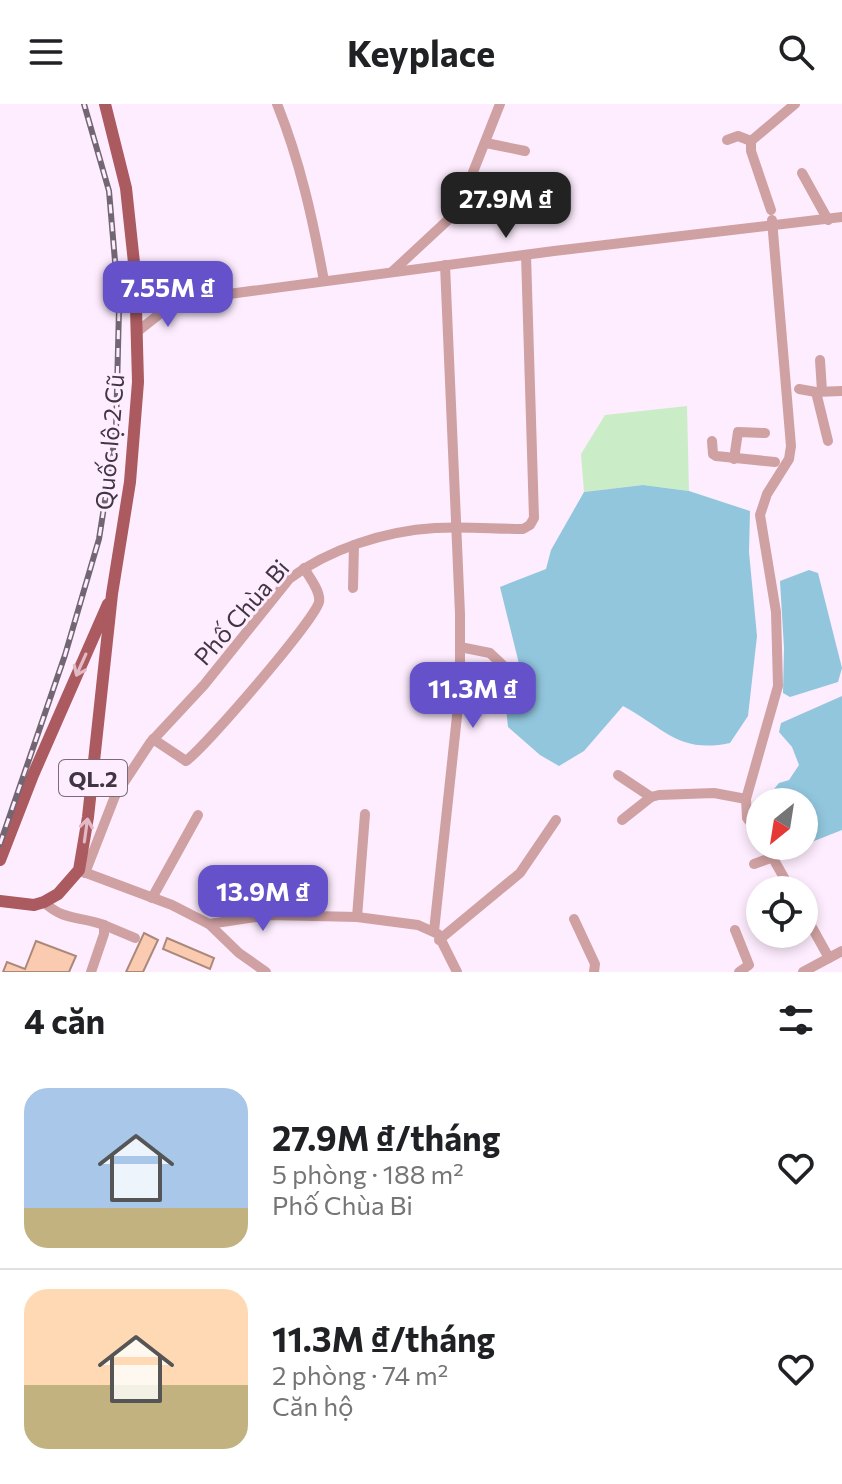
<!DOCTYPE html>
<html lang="vi">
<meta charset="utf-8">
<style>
body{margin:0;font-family:Commissioner,sans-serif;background:#f6f6f6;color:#202124;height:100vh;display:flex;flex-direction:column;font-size:30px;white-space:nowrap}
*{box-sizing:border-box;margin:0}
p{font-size:26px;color:#757577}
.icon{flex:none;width:44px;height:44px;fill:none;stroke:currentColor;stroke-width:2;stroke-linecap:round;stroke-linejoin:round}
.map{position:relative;height:868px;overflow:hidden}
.panel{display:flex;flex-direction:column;background:#fff;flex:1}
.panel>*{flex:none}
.needle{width:52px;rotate:210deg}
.fabs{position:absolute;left:746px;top:684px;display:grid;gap:16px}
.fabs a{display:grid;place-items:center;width:72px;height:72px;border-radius:50%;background:#fff;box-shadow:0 4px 12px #0003;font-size:40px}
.price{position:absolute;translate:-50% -68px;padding:0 18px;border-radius:16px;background:#6552cb;color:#fff;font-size:26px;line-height:52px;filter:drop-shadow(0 2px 4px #0008)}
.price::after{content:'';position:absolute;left:50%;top:48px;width:24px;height:18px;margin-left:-12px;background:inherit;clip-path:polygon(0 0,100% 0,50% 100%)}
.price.active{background:#222;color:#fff}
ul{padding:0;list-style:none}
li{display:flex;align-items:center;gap:24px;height:200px;padding:0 24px}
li+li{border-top:2px solid #e0e0e0}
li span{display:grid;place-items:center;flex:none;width:224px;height:160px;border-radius:24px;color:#555}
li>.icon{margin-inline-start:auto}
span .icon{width:96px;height:96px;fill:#fffc;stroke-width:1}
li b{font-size:34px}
h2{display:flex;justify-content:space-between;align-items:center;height:96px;padding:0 24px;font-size:34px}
header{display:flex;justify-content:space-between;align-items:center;height:104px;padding:0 24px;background:#fff;font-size:36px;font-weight:700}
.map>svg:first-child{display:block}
.green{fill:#caedc8}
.water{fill:#91c6dd}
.building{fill:#facab1;stroke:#aa8978;stroke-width:2}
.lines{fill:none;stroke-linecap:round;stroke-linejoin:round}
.minor{stroke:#d0a1a2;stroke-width:10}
.major{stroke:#ab5a5f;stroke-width:12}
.rail-casing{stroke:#726672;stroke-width:6}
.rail{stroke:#feedfe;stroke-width:3;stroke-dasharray:9;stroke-linecap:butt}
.oneway{stroke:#e1bac6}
.labels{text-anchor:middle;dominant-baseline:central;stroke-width:6;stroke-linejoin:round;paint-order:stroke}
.shield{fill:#feedfe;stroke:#796c79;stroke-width:2}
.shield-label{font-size:22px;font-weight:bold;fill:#403540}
.street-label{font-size:24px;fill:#403540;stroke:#feedfe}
</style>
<header><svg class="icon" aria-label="menu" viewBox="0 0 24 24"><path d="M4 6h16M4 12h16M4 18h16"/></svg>Keyplace<svg class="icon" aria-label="search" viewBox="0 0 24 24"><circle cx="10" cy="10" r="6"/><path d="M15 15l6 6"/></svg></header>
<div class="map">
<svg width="842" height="868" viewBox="0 0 842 868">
<rect width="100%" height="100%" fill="#feedfe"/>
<!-- green -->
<polygon class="green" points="687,302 689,387 643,381 584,388 581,350 605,311"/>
<!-- water -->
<g class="water">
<path d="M643,381L689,387L750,407L749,448L757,532L748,612L730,639C679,650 664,624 623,602L584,647L559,662L540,651L508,623L504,585L524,580L500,483L546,465L551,446L584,388Z"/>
<polygon points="809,466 818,469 842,564 838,578 790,593 783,589 784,544 780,477"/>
<polygon points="842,592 842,726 804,741 804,698 763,698 779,679 789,676 799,661 792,643 779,628 781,619"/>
</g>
<!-- building -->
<g class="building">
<polygon points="144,829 158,836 143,868 126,868"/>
<polygon points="167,834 214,854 210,865 163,845"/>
<polygon points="36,837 76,852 69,868 3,868 7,858 25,865"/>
</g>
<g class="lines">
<!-- minor -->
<g class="minor">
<path d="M277,0C300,57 313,116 324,177"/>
<polyline points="727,36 738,32 751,37"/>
<polyline points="486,39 525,47"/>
<polyline points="802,69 828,116"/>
<polyline points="771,106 751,47 751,37 795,0"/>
<polyline points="393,167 449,115 460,101 500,0"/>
<polyline points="135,168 176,197"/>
<polyline points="138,227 176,197 554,147 842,113"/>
<polyline points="820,256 822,287"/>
<polyline points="799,285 816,288 842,287"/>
<polyline points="816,288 828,337"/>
<polyline points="712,337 713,350 716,352 775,358"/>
<polyline points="734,355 738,328 765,329"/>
<polyline points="353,484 354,441"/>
<polyline points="460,543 490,549 510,568"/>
<path d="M153,635L186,657C206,642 314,517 319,498C321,487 309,473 304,464"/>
<polyline points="618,671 651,693"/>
<polyline points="622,716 651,693 659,691 714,689 746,695"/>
<polyline points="760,731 747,714 746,695 778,582 776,508 760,411 767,390 789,355 791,342 772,116"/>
<polyline points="766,742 791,786"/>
<polyline points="754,760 773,753"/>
<polyline points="81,767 172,801 209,820 270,811 357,813 418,821 438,830 457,868"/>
<path d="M85,769L115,692L150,639L204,581L289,475C329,445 385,427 435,424C465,422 494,425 523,425L530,421L534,414L526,151"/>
<polyline points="152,794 198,711"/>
<path d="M44,798C63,817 80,812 104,821V830L91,868"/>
<polyline points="804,809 829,854"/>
<polyline points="357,813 365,710"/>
<polyline points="574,815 595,860 594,868"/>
<polyline points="209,820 239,849 266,868"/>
<polyline points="104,821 135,834"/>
<polyline points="735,826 749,861 739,868"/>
<polyline points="434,827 460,584 460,510 445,161"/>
<polyline points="439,836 520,769 556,716"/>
<polyline points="803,868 842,847"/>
</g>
<!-- major -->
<g class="major">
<polyline points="0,756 33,671 108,500"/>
<polyline points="0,797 34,801 44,798 58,790 79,766 88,713 112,490 130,378 138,278 135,168 126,84 105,0"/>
</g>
<defs>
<polyline id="rail" points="0,740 65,551 99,435 116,326 119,204 109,87 84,0"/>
</defs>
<!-- rail casing -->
<use href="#rail" class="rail-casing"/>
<!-- rail -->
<use href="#rail" class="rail"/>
</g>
<!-- one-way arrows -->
<defs><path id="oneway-shaft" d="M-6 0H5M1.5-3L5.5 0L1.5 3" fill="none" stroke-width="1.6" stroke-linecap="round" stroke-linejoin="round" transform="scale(2)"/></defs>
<g class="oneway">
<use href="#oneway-shaft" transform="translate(81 561) rotate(114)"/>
<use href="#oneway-shaft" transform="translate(86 726) rotate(-82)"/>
</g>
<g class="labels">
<!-- shield labels -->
<rect class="shield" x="59" y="656" width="68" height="36" rx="6"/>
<g class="shield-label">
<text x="93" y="674">QL.2</text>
</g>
<!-- street labels -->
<g class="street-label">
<text transform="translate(109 338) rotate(-85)">Quốc lộ 2 Cũ</text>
<text transform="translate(241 508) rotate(-49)">Phố Chùa Bi</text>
</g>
</g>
</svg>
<div class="fabs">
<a><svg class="needle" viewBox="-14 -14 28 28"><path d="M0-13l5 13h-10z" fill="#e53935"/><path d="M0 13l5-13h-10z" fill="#757577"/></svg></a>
<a><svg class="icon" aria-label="locate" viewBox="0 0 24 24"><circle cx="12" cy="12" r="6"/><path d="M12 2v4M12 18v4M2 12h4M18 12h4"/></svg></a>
</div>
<b class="price active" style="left:506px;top:136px">27.9M ₫</b>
<b class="price" style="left:168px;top:225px">7.55M ₫</b>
<b class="price" style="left:473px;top:626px">11.3M ₫</b>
<b class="price" style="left:263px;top:829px">13.9M ₫</b>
</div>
<section class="panel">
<h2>4 căn<svg class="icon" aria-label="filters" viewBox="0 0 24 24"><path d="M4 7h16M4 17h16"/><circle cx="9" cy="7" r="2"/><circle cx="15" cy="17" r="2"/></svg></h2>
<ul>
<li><span style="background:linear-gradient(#a9c7e8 75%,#c2b280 0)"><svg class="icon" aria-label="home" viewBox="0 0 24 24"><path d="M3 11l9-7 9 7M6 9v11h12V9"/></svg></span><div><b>27.9M ₫/tháng</b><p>5 phòng · 188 m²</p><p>Phố Chùa Bi</p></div><svg class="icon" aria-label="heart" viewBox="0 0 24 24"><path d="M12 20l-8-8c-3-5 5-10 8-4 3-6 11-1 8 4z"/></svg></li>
<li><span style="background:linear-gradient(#ffd9b3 60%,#c2b280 0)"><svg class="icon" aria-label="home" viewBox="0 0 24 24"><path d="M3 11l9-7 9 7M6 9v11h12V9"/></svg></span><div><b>11.3M ₫/tháng</b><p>2 phòng · 74 m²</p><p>Căn hộ</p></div><svg class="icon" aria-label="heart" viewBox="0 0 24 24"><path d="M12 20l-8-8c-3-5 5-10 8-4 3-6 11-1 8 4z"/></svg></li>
</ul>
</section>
